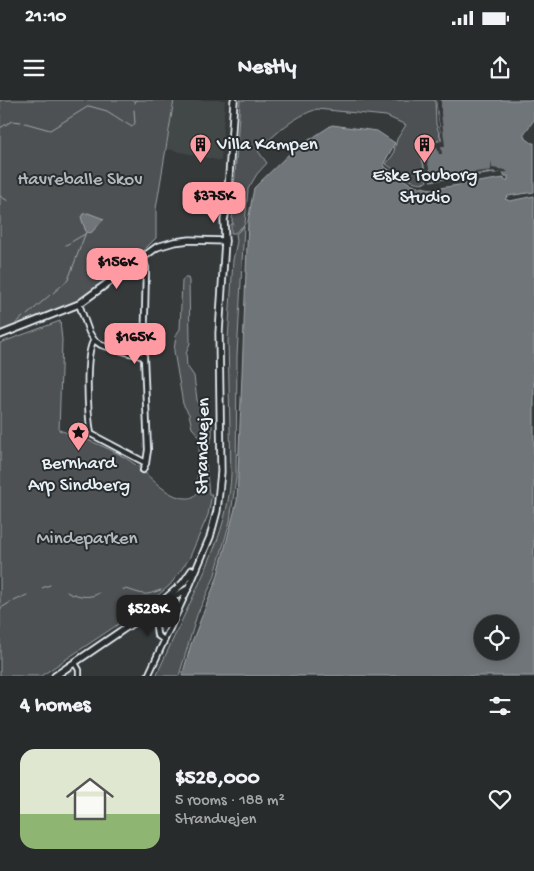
<!DOCTYPE html>
<meta charset="utf-8">
<style>
body{margin:0;font-family:"Gochi Hand",sans-serif;background:#343738;color:#f1f3f6;height:100vh;display:flex;flex-direction:column;font-size:19px;white-space:nowrap}
*{box-sizing:border-box;margin:0}
p{font-size:16px;color:#a5a7a9}
.icon{flex:none;width:28px;height:28px;fill:none;stroke:currentColor;stroke-width:2;stroke-linecap:round;stroke-linejoin:round}
.map{position:relative;height:576px;overflow:hidden}
.panel{display:flex;flex-direction:column;background:#282b2c;flex:1}
.panel>*{flex:none}
.controls{position:absolute;left:474px;top:515px;display:grid;gap:10px}
.controls a{display:grid;place-items:center;width:45px;height:45px;border-radius:50%;background:#282b2c;box-shadow:0 2px 8px #0003,0 0 0 1px #444748;font-size:25px}
.price{position:absolute;translate:-50% -42px;padding:0 11px;border-radius:10px;background:#ff9aa2;color:#111;font-size:16px;line-height:32px;filter:drop-shadow(0 1px 2px #0008)}
.price::after{content:'';position:absolute;left:50%;top:30px;width:15px;height:11px;margin-left:-8px;background:inherit;clip-path:polygon(0 0,100% 0,50% 100%)}
.price.selected{background:#222;color:#fff}
ul{padding:0;list-style:none}
li{display:flex;align-items:center;gap:15px;height:125px;padding:0 20px}
li span{display:grid;place-items:center;flex:none;width:140px;height:100px;border-radius:15px;color:#555}
li>.icon{margin-inline-start:auto}
span .icon{width:60px;height:60px;fill:#fffc;stroke-width:1}
li b{font-size:21px}
h2{display:flex;justify-content:space-between;align-items:center;height:60px;padding:0 20px;font-size:21px}
.status{display:flex;justify-content:space-between;align-items:center;height:35px;padding:0 25px;background:#282b2c;direction:ltr}
.status svg{height:14px;fill:currentColor}
header{display:flex;justify-content:space-between;align-items:center;height:65px;padding:0 20px;background:#282b2c;font-size:22px;font-weight:700}
.map>svg:first-child{display:block}
.built{fill:#424647}
.green{fill:#4d5152;stroke:#9aa1a5}
.water{fill:#707579;stroke:#a0a7ac;fill-rule:evenodd}
.pier{fill:#35393a}
.lines{fill:none;stroke-linecap:round;stroke-linejoin:round}
.stream{stroke:#a0a7ac;stroke-width:1}
.minor-casing{stroke:#e8f1f8;stroke-width:8}
.tertiary-casing{stroke:#e8f1f8;stroke-width:9}
.minor{stroke:#2a2d2e;stroke-width:4.5}
.tertiary{stroke:#2a2d2e;stroke-width:5.5}
.labels{text-anchor:middle;dominant-baseline:central;stroke-width:4;stroke-linejoin:round;paint-order:stroke}
.poi-label{font-size:19px;fill:#e8f1f8;stroke:#2a2d2e}
.park-label{font-size:19px;fill:#b2b9be;stroke:#2a2d2e}
.street-label{font-size:19px;fill:#e8f1f8;stroke:#2a2d2e}
</style>
<div class="status"><b>21:10</b><svg viewBox="0 0 49 12"><path d="M0 12V9h3v3zM5 12V6h3v6zM10 12V3h3v9zM15 12V0h3v12zM26 1h20v11H26zM47 4h2v5h-2z"/></svg></div>
<header><svg class="icon" aria-label="menu" viewBox="0 0 24 24"><path d="M4 6h16M4 12h16M4 18h16"/></svg>Nestly<svg class="icon" aria-label="share" viewBox="0 0 24 24"><path d="M12 15V3M7 8l5-5 5 5M5 13v7h14v-7"/></svg></header>
<div class="map">
<svg width="534" height="576" viewBox="0 0 534 576">
<rect width="100%" height="100%" fill="#35393a"/>
<filter id="ink" filterUnits="userSpaceOnUse"><feTurbulence type="fractalNoise" baseFrequency=".02" numOctaves="2"/><feDisplacementMap in="SourceGraphic" scale="10" xChannelSelector="R" yChannelSelector="G"/><feConvolveMatrix kernelMatrix="1 2 1 2 8 2 1 2 1" color-interpolation-filters="sRGB"/></filter>
<g filter="url(#ink)">
<!-- built -->
<polygon class="built" points="174,0 225,0 221,61 167,49"/>
<!-- green -->
<g class="green">
<polygon points="0,0 174,0 156,109 156,138 145,149 77,201 0,233"/>
<path d="M240,0H435L436,24L441,39L435,42L419,44L427,82C412,86 398,72 386,64L393,55L397,39L406,25L386,16L317,9C293,17 276,33 258,51L267,63L257,74L248,89L245,124L235,133H231V124H234L232,122L233,103L235,102V100L233,99L234,90H236L234,89Z"/>
<path d="M244,126L237,256L236,378L230,421L214,478L197,515L179,576H156C168,550 180,524 192,499C211,458 229,420 231,374L228,240L233,160L237,141L236,134Z"/>
<path d="M184,178H188L189,181L190,243L186,254L187,266L194,276L197,300L202,310V324L212,325V337L205,356L209,394H212L208,415L189,459L170,485L156,497L129,517L41,576H0V243L60,221L62,240L59,330C85,339 113,348 136,365C149,375 167,398 186,398C193,399 197,394 201,388H203V381L197,382L200,337L192,328L189,314L183,304L174,251L176,235L180,229L182,181Z"/>
</g>
<!-- water -->
<g class="water">
<path d="M436,0H534V20L524,34V37L532,43H534V92L508,96L505,99L510,101L534,96V576H182L191,544L217,478L237,401L248,121L254,88L292,51L332,25L377,31L395,43L384,63L385,67L412,85L426,88L433,89L504,78V80H508V76H505L503,72L430,81L427,78L420,44L442,41ZM482,524H510V551H482Z"/>
<polygon points="88,113 104,119 91,133 86,132 81,117 83,114"/>
</g>
<!-- pier -->
<polygon class="pier" points="436,0 441,0 441,14 445,46 441,46 442,54 439,54 437,47 425,49 431,78 491,70 491,60 492,68 505,70 508,72 496,73 494,71 430,80 430,83 428,83 420,44 442,41"/>
<g class="lines">
<!-- stream -->
<g class="stream">
<polyline points="135,3 136,0"/>
<polyline points="25,23 50,30 89,6 107,11 132,27 135,23 134,10"/>
<polyline points="0,28 12,21 21,22"/>
<polyline points="0,96 8,101"/>
<polyline points="66,145 85,134"/>
<polyline points="53,193 68,180 86,132"/>
<polyline points="27,215 50,195"/>
<polyline points="16,223 23,217"/>
<polyline points="42,488 50,485"/>
<path d="M123,489C131,489 140,495 148,494C153,493 157,491 161,490"/>
<path d="M67,492L72,495L74,494C81,497 92,498 99,493"/>
<polyline points="14,501 27,495"/>
<polyline points="0,510 1,508 11,502"/>
</g>
<defs>
<g id="minor">
<polyline points="143,158 146,168 144,257 148,350 146,363 143,370"/>
<path d="M79,204L89,232L94,240C84,254 88,316 91,334L146,363"/>
<polyline points="94,240 101,245 144,257"/>
<polyline points="149,512 155,517 157,535 164,540"/>
<polyline points="75,563 79,570 79,576"/>
<polyline points="148,576 188,489"/>
</g>
<g id="tertiary">
<polyline points="0,235 79,204 157,147 174,142 190,140 225,141"/>
<polyline points="156,507 188,489 210,437 217,411 221,372 219,233 225,141 224,120 227,106 234,0"/>
<polyline points="55,576 156,507 183,483 192,470"/>
</g>
</defs>
<!-- minor casing -->
<use href="#minor" class="minor-casing"/>
<!-- tertiary casing -->
<use href="#tertiary" class="tertiary-casing"/>
<!-- minor -->
<use href="#minor" class="minor"/>
<!-- tertiary -->
<use href="#tertiary" class="tertiary"/>
</g>
</g>
<!-- icons -->
<defs>
<symbol id="building-pin" viewBox="-11 -11 22 30"><path d="M0 17L-7.5 6A9.5 9.5 0 1 1 7.5 6Z" fill="#ff9aa2" stroke="#2a2d2e"/><path d="M-4-6H4V6H1V3H-1V6H-4ZM-2.5-4.3h1.7v1.8h-1.7ZM.8-4.3h1.7v1.8H.8ZM-2.5-1h1.7V.8h-1.7ZM.8-1h1.7V.8H.8Z" fill="#111"/></symbol>
<symbol id="sight-pin" viewBox="-11 -11 22 30"><path d="M0 17L-7.5 6A9.5 9.5 0 1 1 7.5 6Z" fill="#ff9aa2" stroke="#2a2d2e"/><path d="M0-6L1.8-2.2L6-1.7L2.9 1.2L3.7 5.4L0 3.3L-3.7 5.4L-2.9 1.2L-6-1.7L-1.8-2.2Z" fill="#111"/></symbol>
</defs>
<g fill-rule="evenodd">
<use href="#building-pin" x="188" y="32" width="25" height="34"/>
<use href="#building-pin" x="412" y="32" width="25" height="34"/>
<use href="#sight-pin" x="66" y="320" width="25" height="34"/>
</g>
<g class="labels">
<!-- poi labels -->
<g class="poi-label">
<text x="217" y="45" text-anchor="start">Villa Kampen</text>
<text x="425" y="76">Eske Touborg<tspan x="425" dy="22">Studio</tspan></text>
<text x="79" y="364">Bernhard<tspan x="79" dy="22">Arp Sindberg</tspan></text>
</g>
<!-- park labels -->
<g class="park-label">
<text x="80" y="80">Havreballe Skov</text>
<text x="87" y="439">Mindeparken</text>
</g>
<!-- street labels -->
<g class="street-label">
<text transform="translate(204 346) rotate(-89)">Strandvejen</text>
</g>
</g>
</svg>
<div class="controls">
<a><svg class="icon" aria-label="locate" viewBox="0 0 24 24"><circle cx="12" cy="12" r="6"/><path d="M12 2v4M12 18v4M2 12h4M18 12h4"/></svg></a>
</div>
<b class="price" style="left:214px;top:124px">$375K</b>
<b class="price" style="left:117px;top:190px">$156K</b>
<b class="price" style="left:135px;top:265px">$165K</b>
<b class="price selected" style="left:148px;top:537px">$528K</b>
</div>
<section class="panel">
<h2>4 homes<svg class="icon" aria-label="filters" viewBox="0 0 24 24"><path d="M4 7h16M4 17h16"/><circle cx="9" cy="7" r="2"/><circle cx="15" cy="17" r="2"/></svg></h2>
<ul>
<li><span style="background:linear-gradient(#dfe7d0 65%,#8fb573 0)"><svg class="icon" aria-label="home" viewBox="0 0 24 24"><path d="M3 11l9-7 9 7M6 9v11h12V9"/></svg></span><div><b>$528,000</b><p>5 rooms · 188 m²</p><p>Strandvejen</p></div><svg class="icon" aria-label="heart" viewBox="0 0 24 24"><path d="M12 20l-8-8c-3-5 5-10 8-4 3-6 11-1 8 4z"/></svg></li>
</ul>
</section>
